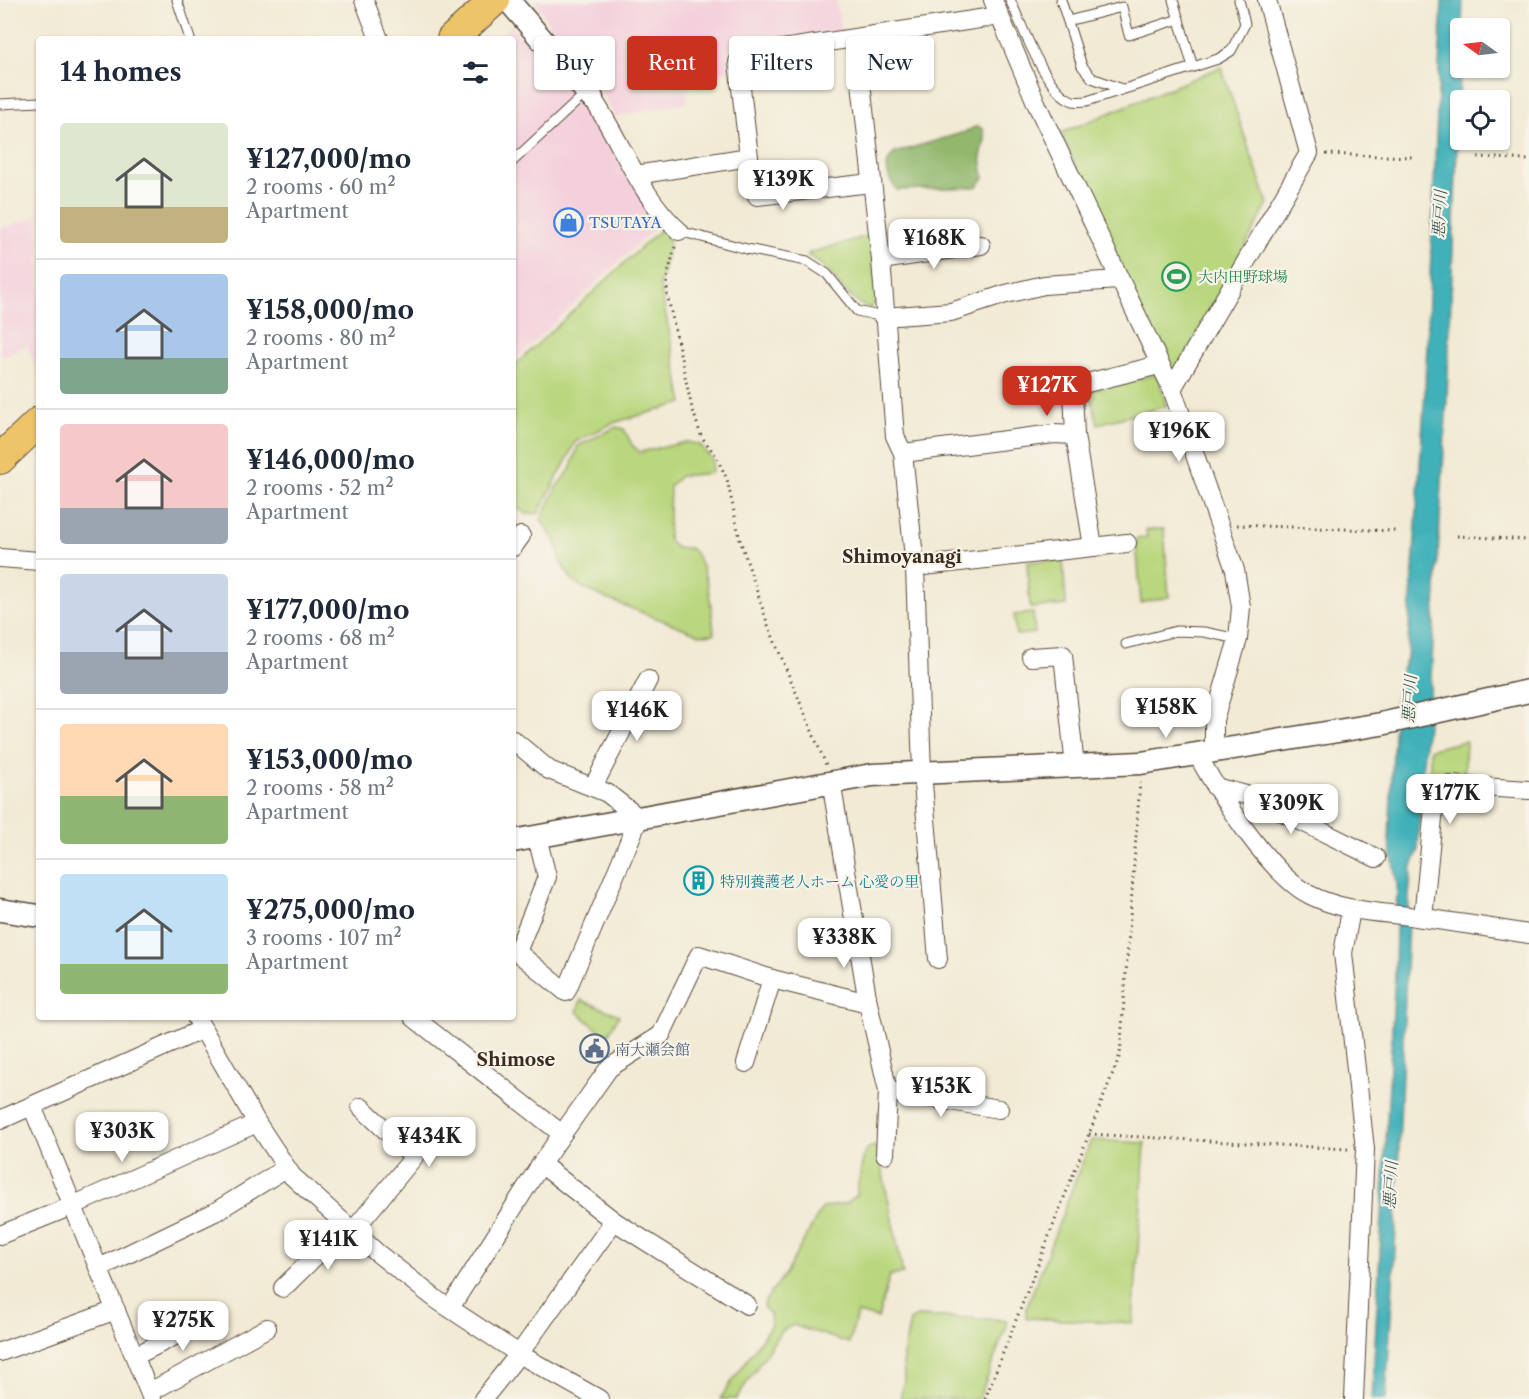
<!DOCTYPE html>
<meta charset="utf-8">
<style>
body{margin:0;font-family:"Libre Caslon Text","Noto Serif JP",serif;background:#f2f2f3;color:#1f2937;height:100vh;display:flex;flex-direction:column;font-size:22px;white-space:nowrap}
*{box-sizing:border-box;margin:0}
p{font-size:20px;color:#747a83}
.icon{flex:none;width:33px;height:33px;fill:none;stroke:currentColor;stroke-width:2;stroke-linecap:round;stroke-linejoin:round}
.map{position:relative;flex:1;overflow:hidden}
.sheet{position:absolute;left:36px;top:36px;width:480px;height:984px;display:flex;flex-direction:column;background:#fff;border-radius:6px;box-shadow:0 2px 4px #0004}
.sheet>*{flex:none}
.banner{position:absolute;left:534px;top:36px;width:570px;height:54px;display:flex;gap:12px}
.needle{width:39px;rotate:284deg}
.fabs{position:absolute;left:1450px;top:18px;display:grid;gap:12px}
.fabs a{display:grid;place-items:center;width:60px;height:60px;border-radius:6px;background:#fff;box-shadow:0 2px 4px #0004;font-size:30px}
.price{position:absolute;translate:-50% -51px;padding:0 14px;border-radius:12px;background:#fff;color:#222;font-size:20px;line-height:39px;filter:drop-shadow(0 2px 3px #0008)}
.price::after{content:'';position:absolute;left:50%;top:36px;width:18px;height:14px;margin-left:-9px;background:inherit;clip-path:polygon(0 0,100% 0,50% 100%)}
.price.on{background:#c8321e;color:#fff}
ul{padding:0;list-style:none}
li{display:flex;align-items:center;gap:18px;height:150px;padding:0 24px}
li+li{border-top:2px solid #e0e1e3}
li span{display:grid;place-items:center;flex:none;width:168px;height:120px;border-radius:6px;color:#555}
li>.icon{margin-inline-start:auto}
span .icon{width:72px;height:72px;fill:#fffc;stroke-width:1}
li b{font-size:26px}
h2{display:flex;justify-content:space-between;align-items:center;height:72px;padding:0 24px;font-size:26px}
.tag{padding:0 21px;border-radius:6px;background:#fff;box-shadow:0 2px 4px #0004;font-size:21px;line-height:54px}
.tag.on{background:#c8321e;color:#fff}
.map>svg:first-child{display:block}
.built{fill:#f4cfdc}
.green{fill:#b9d77e;stroke:#7a804e;stroke-width:1.5}
.forest{fill:#92b86d;stroke:#667146;stroke-width:1.5}
.water{fill:#41b1b9;stroke:#3e6e6c;stroke-width:1.5}
.lines{fill:none;stroke-linecap:round;stroke-linejoin:round}
.service-casing{stroke:#564739;stroke-width:11}
.minor-casing{stroke:#564739;stroke-width:20}
.tertiary-casing{stroke:#564739;stroke-width:25}
.trunk-casing{stroke:#564739;stroke-width:32}
.path{stroke:#564739;stroke-width:3;stroke-dasharray:1.5 4.5;stroke-linecap:butt}
.service{stroke:#fff;stroke-width:9}
.minor{stroke:#fff;stroke-width:18}
.tertiary{stroke:#fff;stroke-width:22}
.trunk{stroke:#eec469;stroke-width:30}
.labels{text-anchor:middle;dominant-baseline:central;stroke-width:4.5;stroke-linejoin:round;paint-order:stroke}
.shop-label{font-size:15px;fill:#366cbe;stroke:#f7f3e8;text-anchor:start}
.leisure-label{font-size:15px;fill:#27864d;stroke:#f7f3e8;text-anchor:start}
.culture-label{font-size:15px;fill:#0d838f;stroke:#f7f3e8;text-anchor:start}
.service-label{font-size:15px;fill:#4e5e75;stroke:#f7f3e8;text-anchor:start}
.water-label{font-size:16px;font-style:italic;fill:#3d5954;stroke:#f7f3e8}
.quarter-label{font-size:18px;font-weight:bold;fill:#3b2a1e;stroke:#f7f3e8}
</style>
<div class="map">
<svg width="1529" height="1399" viewBox="0 0 1529 1399">
<rect width="100%" height="100%" fill="#f7f3e8"/>
<filter id="ink" filterUnits="userSpaceOnUse"><feTurbulence type="fractalNoise" baseFrequency=".0167" numOctaves="2"/><feDisplacementMap in="SourceGraphic" scale="12" xChannelSelector="R" yChannelSelector="G"/><feConvolveMatrix kernelMatrix="1 2 1 2 8 2 1 2 1" color-interpolation-filters="sRGB"/></filter>
<filter id="wash" filterUnits="userSpaceOnUse"><feTurbulence type="fractalNoise" baseFrequency=".008" numOctaves="4" result="noise"/><feDisplacementMap in="SourceGraphic" scale="24" xChannelSelector="R" yChannelSelector="G"/><feGaussianBlur stdDeviation="1.35" result="paint"/><feColorMatrix in="noise" values="0 0 0 0 0 0 0 0 0 0 0 0 0 0 0 0 0 1.4 0 .05"/><feComposite in="paint" operator="in"/></filter>
<g filter="url(#wash)">
<rect width="100%" height="100%" fill="#f2ead4"/>
<!-- built -->
<g class="built">
<polygon points="538,0 836,0 841,33 727,50 729,71 685,78 688,102 615,117 599,88 553,31 536,2"/>
<polygon points="511,26 554,70 581,107 596,117 661,222 513,362 513,39 498,39"/>
<polygon points="39,211 39,375 27,345 0,357 0,229 35,217"/>
</g>
<!-- green -->
<g class="green">
<polygon points="1221,67 1268,204 1174,377 1158,349 1061,133"/>
<path d="M662,228L670,240L660,285L683,403L613,423L575,442C565,467 550,488 539,513L527,514L513,505V367Z"/>
<path d="M867,236L871,239L878,300L870,308C848,305 832,266 808,256L809,253Z"/>
<polygon points="1153,375 1159,378 1166,406 1098,424 1089,391"/>
<path d="M616,427L624,429L632,445L640,452L687,442L700,445L713,461L711,473L680,476L670,486L668,539L676,548H690C708,562 712,611 714,634L701,635L607,599L574,583L561,563L557,544L541,520L557,486L570,470L578,446Z"/>
<polygon points="1164,529 1169,597 1141,603 1136,539 1147,537 1146,530"/>
<polygon points="1063,560 1066,605 1030,608 1027,562"/>
<polygon points="1033,613 1035,633 1016,635 1014,615"/>
<polygon points="1466,741 1464,780 1430,778 1430,749"/>
<polygon points="581,1000 619,1015 607,1037 577,1012"/>
<polygon points="1091,1140 1145,1143 1133,1323 1026,1318 1026,1309"/>
<polygon points="874,1146 878,1149 903,1274 890,1275 878,1318 857,1313 849,1343 793,1325 781,1331 736,1399 720,1399 771,1325 770,1314 764,1308 765,1301 785,1274 822,1208 848,1203 856,1195 864,1154 867,1149"/>
<polygon points="917,1316 1006,1320 1007,1325 979,1399 900,1399 904,1381 903,1356 910,1321"/>
</g>
<!-- forest -->
<path class="forest" d="M977,126L983,129L985,139L981,157L984,178L976,187L897,190C888,178 881,164 895,153L965,132Z"/>
<!-- water -->
<polygon class="water" points="1442,0 1463,0 1447,397 1430,696 1422,773 1418,851 1412,866 1409,895 1395,1249 1386,1399 1372,1399 1395,973 1397,883 1389,841 1392,771 1396,701 1400,675 1407,658 1425,391"/>
</g>
<g filter="url(#ink)">
<g class="lines">
<defs>
<g id="service">
<polyline points="177,0 190,39"/>
<path d="M1010,0C1023,26 1045,92 1073,101C1077,102 1083,101 1087,101L1218,59L1231,51L1245,24L1239,0"/>
<polyline points="1061,0 1082,66 1092,78 1122,89"/>
<polyline points="1173,0 1193,67"/>
<polyline points="1068,21 1122,7 1129,35 1179,19"/>
<polyline points="0,104 39,102"/>
<polyline points="513,161 586,93"/>
<polyline points="679,231 747,249 807,261 827,274 857,311 883,317"/>
<polyline points="1126,644 1176,631 1204,632 1238,639"/>
</g>
<g id="minor">
<polyline points="364,0 379,39"/>
<polyline points="993,0 1037,105 1172,389 1235,570 1241,607 1238,639 1214,720 1214,753"/>
<polyline points="856,39 881,260 895,436 903,453 915,567 922,772 938,959"/>
<path d="M592,98C621,140 640,197 679,231"/>
<polyline points="749,157 757,196 871,183"/>
<polyline points="636,175 749,157 738,62 742,55 999,16"/>
<polyline points="881,260 981,245"/>
<polyline points="883,317 951,312 1006,294 1044,285 1118,280"/>
<polyline points="1172,389 1309,153 1267,0"/>
<polyline points="1075,435 1093,547 1127,543"/>
<polyline points="903,453 1054,434 1075,435 1073,392 1087,383 1159,365"/>
<polyline points="513,547 521,536"/>
<polyline points="0,558 39,561"/>
<polyline points="915,567 1093,547"/>
<polyline points="1031,657 1063,655 1075,767"/>
<polyline points="513,740 549,770 607,793 639,818 566,992 517,952 547,877 537,837"/>
<path d="M1197,754C1218,793 1271,876 1310,895C1344,912 1380,912 1416,917C1454,922 1491,928 1529,934"/>
<polyline points="831,781 868,1003 888,1091 885,1154"/>
<polyline points="593,787 648,680"/>
<polyline points="1215,787 1250,796 1376,858"/>
<polyline points="1351,910 1343,953 1365,1149 1354,1399"/>
<polyline points="1423,918 1435,798 1450,785 1529,790"/>
<polyline points="196,1017 257,1123 292,1176 376,1252 437,1300 519,1354 599,1399"/>
<polyline points="413,1017 562,1134"/>
<polyline points="746,1063 772,979"/>
<polyline points="888,1091 999,1109"/>
<polyline points="32,1106 152,1399"/>
<polyline points="0,1120 203,1029"/>
<polyline points="541,1164 614,1221 747,1305"/>
<polyline points="352,1232 414,1157 361,1107"/>
<polyline points="0,1235 72,1206 257,1123"/>
<polyline points="99,1268 215,1212 286,1168"/>
<polyline points="283,1288 346,1226"/>
<polyline points="450,1308 541,1164 609,1068 661,1035 699,955 772,979 868,1003"/>
<polyline points="0,1352 116,1310"/>
<polyline points="135,1356 214,1316"/>
<polyline points="150,1392 267,1328"/>
<polyline points="483,1399 519,1354 614,1221"/>
</g>
<g id="tertiary">
<polyline points="508,0 592,98"/>
<polyline points="513,841 872,775 1141,763 1381,724 1529,691"/>
<polyline points="0,910 39,916"/>
</g>
<g id="trunk">
<polyline points="452,39 495,0"/>
<polyline points="0,459 39,422"/>
</g>
</defs>
<!-- service casing -->
<use href="#service" class="service-casing"/>
<!-- minor casing -->
<use href="#minor" class="minor-casing"/>
<!-- tertiary casing -->
<use href="#tertiary" class="tertiary-casing"/>
<!-- trunk casing -->
<use href="#trunk" class="trunk-casing"/>
<!-- path -->
<g class="path">
<polyline points="1326,154 1412,157"/>
<polyline points="1478,157 1529,160"/>
<polyline points="675,247 667,278 667,293 691,404 701,436 716,456 727,479 740,540 768,625 826,765"/>
<polyline points="1237,525 1396,531"/>
<polyline points="1457,536 1529,540"/>
<polyline points="1089,1134 1348,1149"/>
<polyline points="985,1399 1120,1055 1140,782"/>
</g>
<!-- service -->
<use href="#service" class="service"/>
<!-- minor -->
<use href="#minor" class="minor"/>
<!-- tertiary -->
<use href="#tertiary" class="tertiary"/>
<!-- trunk -->
<use href="#trunk" class="trunk"/>
</g>
</g>
<!-- icons -->
<defs>
<symbol id="shop-ring" viewBox="-11 -11 22 22"><circle r="9.5" fill="#f7f3e8" stroke="#3f7fe0" stroke-width="1.5"/><path d="M-5-2.5h2.3a2.7 3.5 0 0 1 5.4 0H5L5.5 6h-11ZM-1.5-2.5h3a1.5 2.3 0 0 0-3 0Z" fill="#3f7fe0"/></symbol>
<symbol id="stadium-ring" viewBox="-11 -11 22 22"><circle r="9.5" fill="#f7f3e8" stroke="#2e9e5b" stroke-width="1.5"/><path d="M0-5a6.5 5 0 1 0 0 10a6.5 5 0 1 0 0-10ZM-3.5-1.8h7v3.6h-7Z" fill="#2e9e5b"/></symbol>
<symbol id="building-ring" viewBox="-11 -11 22 22"><circle r="9.5" fill="#f7f3e8" stroke="#0f9aa8" stroke-width="1.5"/><path d="M-4-6H4V6H1V3H-1V6H-4ZM-2.5-4.3h1.7v1.8h-1.7ZM.8-4.3h1.7v1.8H.8ZM-2.5-1h1.7V.8h-1.7ZM.8-1h1.7V.8H.8Z" fill="#0f9aa8"/></symbol>
<symbol id="civic-ring" viewBox="-11 -11 22 22"><circle r="9.5" fill="#f7f3e8" stroke="#5c6f8a" stroke-width="1.5"/><path d="M-.6-6.5H3V-4.5H.6V-3L4-1V1h2V6H-6V1h2V-1L-.6-3ZM-1.2 2.5V6h2.4V2.5Z" fill="#5c6f8a"/></symbol>
</defs>
<g fill-rule="evenodd">
<use href="#shop-ring" x="552" y="206" width="33" height="33"/>
<use href="#stadium-ring" x="1160" y="260" width="33" height="33"/>
<use href="#building-ring" x="682" y="864" width="33" height="33"/>
<use href="#civic-ring" x="578" y="1032" width="33" height="33"/>
</g>
<g class="labels">
<!-- shop labels -->
<g class="shop-label">
<text x="589" y="222">TSUTAYA</text>
</g>
<!-- leisure labels -->
<g class="leisure-label">
<text x="1198" y="276">大内田野球場</text>
</g>
<!-- culture labels -->
<g class="culture-label">
<text x="720" y="881">特別養護老人ホーム 心愛の里</text>
</g>
<!-- service labels -->
<g class="service-label">
<text x="615" y="1049">南大瀬会館</text>
</g>
<!-- water labels -->
<g class="water-label">
<text transform="translate(1439 214) rotate(-87)">悪戸川</text>
<text transform="translate(1409 699) rotate(-87)">悪戸川</text>
<text transform="translate(1390 1185) rotate(-87)">悪戸川</text>
</g>
<!-- quarter labels -->
<g class="quarter-label">
<text x="902" y="557">Shimoyanagi</text>
<text x="516" y="1060">Shimose</text>
</g>
</g>
</svg>
<div class="fabs">
<a><svg class="needle" viewBox="-14 -14 28 28"><path d="M0-13l5 13h-10z" fill="#e53935"/><path d="M0 13l5-13h-10z" fill="#747a83"/></svg></a>
<a><svg class="icon" aria-label="locate" viewBox="0 0 24 24"><circle cx="12" cy="12" r="6"/><path d="M12 2v4M12 18v4M2 12h4M18 12h4"/></svg></a>
</div>
<b class="price" style="left:783px;top:211px">¥139K</b>
<b class="price" style="left:934px;top:270px">¥168K</b>
<b class="price on" style="left:1047px;top:417px">¥127K</b>
<b class="price" style="left:1179px;top:463px">¥196K</b>
<b class="price" style="left:1166px;top:739px">¥158K</b>
<b class="price" style="left:637px;top:742px">¥146K</b>
<b class="price" style="left:1450px;top:825px">¥177K</b>
<b class="price" style="left:1291px;top:835px">¥309K</b>
<b class="price" style="left:844px;top:969px">¥338K</b>
<b class="price" style="left:941px;top:1118px">¥153K</b>
<b class="price" style="left:122px;top:1163px">¥303K</b>
<b class="price" style="left:429px;top:1168px">¥434K</b>
<b class="price" style="left:328px;top:1271px">¥141K</b>
<b class="price" style="left:183px;top:1352px">¥275K</b>
<div class="banner">
<a class="tag">Buy</a>
<a class="tag on">Rent</a>
<a class="tag">Filters</a>
<a class="tag">New</a>
</div>
<section class="sheet">
<h2>14 homes<svg class="icon" aria-label="filters" viewBox="0 0 24 24"><path d="M4 7h16M4 17h16"/><circle cx="9" cy="7" r="2"/><circle cx="15" cy="17" r="2"/></svg></h2>
<ul>
<li><span style="background:linear-gradient(#dfe7d0 70%,#c2b280 0)"><svg class="icon" aria-label="home" viewBox="0 0 24 24"><path d="M3 11l9-7 9 7M6 9v11h12V9"/></svg></span><div><b>¥127,000/mo</b><p>2 rooms · 60 m²</p><p>Apartment</p></div></li>
<li><span style="background:linear-gradient(#a9c7e8 70%,#7fa58c 0)"><svg class="icon" aria-label="home" viewBox="0 0 24 24"><path d="M3 11l9-7 9 7M6 9v11h12V9"/></svg></span><div><b>¥158,000/mo</b><p>2 rooms · 80 m²</p><p>Apartment</p></div></li>
<li><span style="background:linear-gradient(#f6c9c9 70%,#9aa5b1 0)"><svg class="icon" aria-label="home" viewBox="0 0 24 24"><path d="M3 11l9-7 9 7M6 9v11h12V9"/></svg></span><div><b>¥146,000/mo</b><p>2 rooms · 52 m²</p><p>Apartment</p></div></li>
<li><span style="background:linear-gradient(#c9d6e8 65%,#9aa5b1 0)"><svg class="icon" aria-label="home" viewBox="0 0 24 24"><path d="M3 11l9-7 9 7M6 9v11h12V9"/></svg></span><div><b>¥177,000/mo</b><p>2 rooms · 68 m²</p><p>Apartment</p></div></li>
<li><span style="background:linear-gradient(#ffd9b3 60%,#8fb573 0)"><svg class="icon" aria-label="home" viewBox="0 0 24 24"><path d="M3 11l9-7 9 7M6 9v11h12V9"/></svg></span><div><b>¥153,000/mo</b><p>2 rooms · 58 m²</p><p>Apartment</p></div></li>
<li><span style="background:linear-gradient(#bfe0f5 75%,#8fb573 0)"><svg class="icon" aria-label="home" viewBox="0 0 24 24"><path d="M3 11l9-7 9 7M6 9v11h12V9"/></svg></span><div><b>¥275,000/mo</b><p>3 rooms · 107 m²</p><p>Apartment</p></div></li>
</ul>
</section>
</div>
